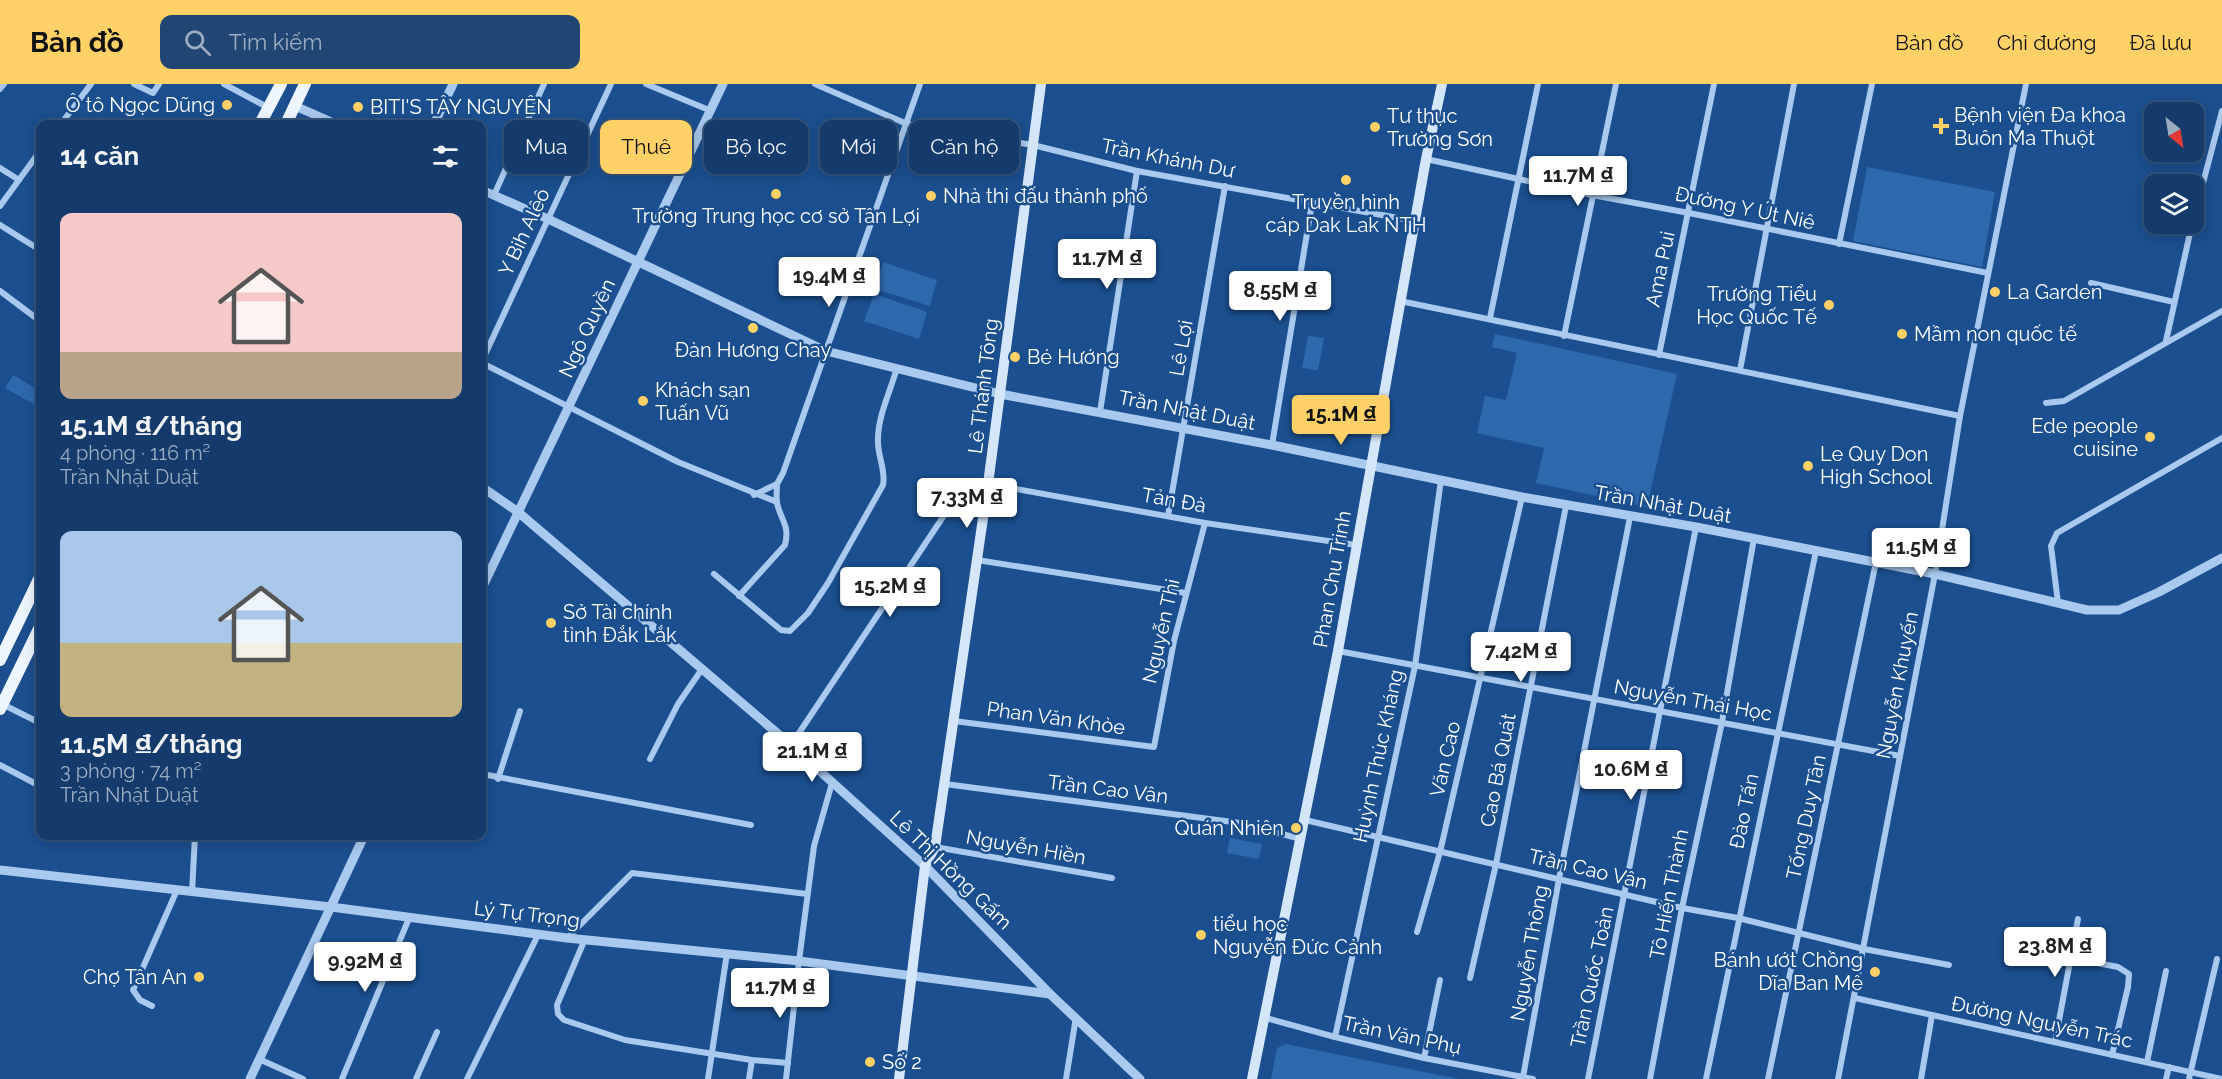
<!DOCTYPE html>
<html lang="vi">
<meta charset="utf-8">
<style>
body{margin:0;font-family:Raleway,sans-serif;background:#214673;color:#f1f3f6;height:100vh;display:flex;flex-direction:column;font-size:22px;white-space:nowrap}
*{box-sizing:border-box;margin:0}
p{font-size:20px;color:#9dadc1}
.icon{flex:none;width:33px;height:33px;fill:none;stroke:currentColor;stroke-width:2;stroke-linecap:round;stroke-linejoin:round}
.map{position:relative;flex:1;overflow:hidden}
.drawer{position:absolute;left:36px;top:36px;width:450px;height:720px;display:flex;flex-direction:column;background:#143b6b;border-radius:12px;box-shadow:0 3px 15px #0003,0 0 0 2px #33557e}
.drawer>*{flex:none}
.banner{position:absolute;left:504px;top:36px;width:570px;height:54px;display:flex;gap:12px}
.needle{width:39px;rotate:150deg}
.fabs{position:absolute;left:2144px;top:18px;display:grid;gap:12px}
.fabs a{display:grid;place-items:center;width:60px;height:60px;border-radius:12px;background:#143b6b;box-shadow:0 3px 15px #0003,0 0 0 2px #33557e;font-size:30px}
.price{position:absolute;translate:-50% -51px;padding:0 14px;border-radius:6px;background:#fff;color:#222;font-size:20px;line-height:39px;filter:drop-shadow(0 2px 3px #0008)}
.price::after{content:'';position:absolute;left:50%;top:36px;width:18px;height:14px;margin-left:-9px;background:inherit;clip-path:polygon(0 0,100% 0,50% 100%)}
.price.selected{background:#ffd166;color:#111}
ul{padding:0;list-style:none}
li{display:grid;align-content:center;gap:12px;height:318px;padding:0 24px}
li span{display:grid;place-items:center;height:186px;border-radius:12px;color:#555}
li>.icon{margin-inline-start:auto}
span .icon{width:108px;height:108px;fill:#fffc;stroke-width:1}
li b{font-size:26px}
h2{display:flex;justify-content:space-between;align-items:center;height:72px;padding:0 24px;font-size:26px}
.pill{padding:0 21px;border-radius:12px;background:#143b6b;box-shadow:0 3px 15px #0003,0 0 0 2px #33557e;font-size:21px;line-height:54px}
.pill.selected{background:#ffd166;color:#111}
header{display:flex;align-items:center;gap:36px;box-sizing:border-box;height:84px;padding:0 30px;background:#ffd166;color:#111}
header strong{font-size:28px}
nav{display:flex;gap:33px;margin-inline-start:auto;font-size:21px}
.search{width:420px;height:54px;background:#214673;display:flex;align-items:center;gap:15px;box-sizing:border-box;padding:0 21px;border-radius:12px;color:#9dadc1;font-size:22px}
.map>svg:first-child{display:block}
.green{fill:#2e69ad}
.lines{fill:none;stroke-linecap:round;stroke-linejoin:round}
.minor{stroke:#a9c9ee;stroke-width:6}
.tertiary{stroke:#a9c9ee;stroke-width:9}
.secondary{stroke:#d6e6fa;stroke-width:10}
.primary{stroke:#f0f6ff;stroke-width:12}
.poi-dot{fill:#ffd166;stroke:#1b4f8f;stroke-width:2}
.labels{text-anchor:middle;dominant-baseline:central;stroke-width:5;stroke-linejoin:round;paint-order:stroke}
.poi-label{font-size:20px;fill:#fff;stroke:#1b4f8f;text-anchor:start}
.street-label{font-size:20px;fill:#fff;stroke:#1b4f8f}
</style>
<header>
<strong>Bản đồ</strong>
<div class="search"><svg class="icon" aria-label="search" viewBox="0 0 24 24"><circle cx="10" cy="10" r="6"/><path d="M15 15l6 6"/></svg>Tìm kiếm</div>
<nav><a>Bản đồ</a><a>Chỉ đường</a><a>Đã lưu</a></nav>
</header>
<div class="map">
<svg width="2222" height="995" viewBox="0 0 2222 995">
<rect width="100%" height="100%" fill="#1b4f8f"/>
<!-- green -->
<g class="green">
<polygon points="1867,83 1995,108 1982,183 1853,157"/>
<polygon points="883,178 937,196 930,222 875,205"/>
<polygon points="874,210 927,228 919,255 864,237"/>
<polygon points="1495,250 1677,290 1647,423 1536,399 1544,364 1477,349 1485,312 1506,316 1517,269 1492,263"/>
<polygon points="1308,252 1324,254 1318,286 1302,284"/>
<polygon points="13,291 40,307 35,321 5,304"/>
<polygon points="1230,754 1262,760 1259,775 1227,769"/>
<polygon points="1286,960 1459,995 1271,995 1277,964"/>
</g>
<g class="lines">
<!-- minor -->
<g class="minor">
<polyline points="134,0 153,9 159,0"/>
<polyline points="224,0 269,24"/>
<polyline points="646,0 709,26"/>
<polyline points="815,0 907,40 1033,61 1137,87 1415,137"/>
<polyline points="0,5 4,0"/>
<polyline points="61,40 91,0"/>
<polyline points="1426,75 1592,111 1689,129 1988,189"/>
<polyline points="0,84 19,96"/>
<polyline points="494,111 544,0"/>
<polyline points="0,122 40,67"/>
<polyline points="2193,137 2222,27"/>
<polyline points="0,141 40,166"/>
<polyline points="1839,160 1872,0"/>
<polyline points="2091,199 2174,218"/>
<polyline points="0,207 40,237"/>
<polyline points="1400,217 1960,332"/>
<polyline points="1490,234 1538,0"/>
<polyline points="1564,252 1616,0"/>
<polyline points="2166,257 2192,140"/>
<polyline points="1659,271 1714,0"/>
<polyline points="482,277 611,0"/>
<polyline points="482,279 678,378 777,418"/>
<polyline points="1740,286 1794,0"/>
<polyline points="2046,319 2064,317 2222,227"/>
<polyline points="1100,328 1137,87"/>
<polyline points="1272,361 1312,119"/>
<polyline points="754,411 777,400 783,389 920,0"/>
<polyline points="1168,432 1225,102"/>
<polyline points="977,476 1186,509"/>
<path d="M714,490L781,546L790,547L808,529L828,499L883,401C886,387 878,373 878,358C877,334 890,308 897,284"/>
<path d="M739,512L785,461C790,441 781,437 777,419C776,414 777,406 777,400"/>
<polyline points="2058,519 2051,462 2057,449 2222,354"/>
<polyline points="1338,567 1900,672"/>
<polyline points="2,620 40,639"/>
<polyline points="954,637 1154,663 1174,557 1205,439"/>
<polyline points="791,661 955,415 972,400 988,400 1205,439 1356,461"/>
<polyline points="650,675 678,620 702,585"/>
<polyline points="0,681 40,702"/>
<polyline points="482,690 751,741"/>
<polyline points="498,695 520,627"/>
<polyline points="945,700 1240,739 1301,755"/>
<polyline points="1305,736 1682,824 1738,834 1864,865 1949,881"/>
<polyline points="935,763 1112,794"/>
<polyline points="192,808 195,752"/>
<polyline points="1417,848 1440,768 1522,413"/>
<polyline points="567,854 632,789 807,810"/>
<polyline points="585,855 557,921 558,930 564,936 625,956 752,976 788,979"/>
<polyline points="2071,874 2118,883 2129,890 2128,903 2112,971"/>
<polyline points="1470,894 1496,780 1566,422"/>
<polyline points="1855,914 2222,995"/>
<polyline points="152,922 140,916 133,906 177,806"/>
<polyline points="1266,934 1335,953 1424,974 1533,995"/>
<polyline points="1335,953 1415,582 1441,396"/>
<polyline points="2055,958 2078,835"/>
<polyline points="1424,974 1440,896"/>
<polyline points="259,975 303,995"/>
<polyline points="2147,978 2166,887"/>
<polyline points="1523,993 1559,795 1630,433"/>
<polyline points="342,995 410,832"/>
<polyline points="416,995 437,948"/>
<polyline points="467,995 539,849"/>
<polyline points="708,995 727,869"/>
<polyline points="749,995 752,976"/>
<polyline points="786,995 799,877 814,762 832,699"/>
<polyline points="1066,995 1076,933"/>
<polyline points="1588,995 1696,443"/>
<polyline points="1650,995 1682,824 1722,638 1754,454"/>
<polyline points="1706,995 1816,467"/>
<polyline points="1768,995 1876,478"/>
<polyline points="1838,995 1935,490 1960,332 2026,0"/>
<polyline points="1921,995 1932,931"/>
<polyline points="2166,995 2169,983"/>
<polyline points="2189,995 2217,875"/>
</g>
<!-- tertiary -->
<g class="tertiary">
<polyline points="295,22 336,40"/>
<polyline points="434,40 453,0"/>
<polyline points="482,106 548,135 826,267 1000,310 1272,361 1522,413 1696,443 1935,490 2087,526 2119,526 2159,508 2222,474"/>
<polyline points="482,403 518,428 791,661 925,782 1050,910 1140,995"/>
<polyline points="482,504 723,0"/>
<polyline points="0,786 331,823 567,854 799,877 1050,910"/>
<polyline points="250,995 364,752"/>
</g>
<!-- secondary -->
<g class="secondary">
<polyline points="899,995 925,782 935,763 988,400 1041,0"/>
<polyline points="1252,995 1338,567 1426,75 1442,0"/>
</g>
<!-- primary -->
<g class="primary">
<polyline points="260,40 281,0"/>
<polyline points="286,40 305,0"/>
<polyline points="0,576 40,493"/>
<polyline points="0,625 40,543"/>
</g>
</g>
<!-- markers -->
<g class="poi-dot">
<circle cx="227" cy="21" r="6"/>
<circle cx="358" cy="23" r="6"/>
<path d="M1938 33h6v6h6v6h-6v6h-6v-6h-6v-6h6z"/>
<circle cx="1375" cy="43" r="6"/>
<circle cx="1346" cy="96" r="6"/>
<circle cx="776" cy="110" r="6"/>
<circle cx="931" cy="112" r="6"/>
<circle cx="1995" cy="208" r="6"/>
<circle cx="1829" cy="221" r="6"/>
<circle cx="753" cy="244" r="6"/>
<circle cx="1902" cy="250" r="6"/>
<circle cx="1015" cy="273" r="6"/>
<circle cx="643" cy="317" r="6"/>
<circle cx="2150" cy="353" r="6"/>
<circle cx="1808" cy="382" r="6"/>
<circle cx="551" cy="539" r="6"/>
<circle cx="1296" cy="744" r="6"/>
<circle cx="1201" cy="851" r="6"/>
<circle cx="1875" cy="888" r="6"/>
<circle cx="199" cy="893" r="6"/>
<circle cx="870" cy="978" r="6"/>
</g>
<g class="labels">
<!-- poi labels -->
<g class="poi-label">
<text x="215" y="21" text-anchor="end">Ô tô Ngọc Dũng</text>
<text x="370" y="23">BITI'S TÂY NGUYÊN</text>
<text x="1954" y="31">Bệnh viện Đa khoa<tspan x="1954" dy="23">Buôn Ma Thuột</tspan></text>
<text x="1387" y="32">Tư thục<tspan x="1387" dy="23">Trường Sơn</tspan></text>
<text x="943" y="112">Nhà thi đấu thành phố</text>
<text x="1346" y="118" text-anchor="middle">Truyền hình<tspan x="1346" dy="23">cáp Dak Lak NTH</tspan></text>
<text x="776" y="132" text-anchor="middle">Trường Trung học cơ sở Tân Lợi</text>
<text x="2007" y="208">La Garden</text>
<text x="1817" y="210" text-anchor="end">Trường Tiểu<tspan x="1817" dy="23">Học Quốc Tế</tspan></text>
<text x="1914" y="250">Mầm non quốc tế</text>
<text x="753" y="266" text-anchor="middle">Đàn Hương Chay</text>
<text x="1027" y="273">Bé Hướng</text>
<text x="655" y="306">Khách sạn<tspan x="655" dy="23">Tuấn Vũ</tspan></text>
<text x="2138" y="342" text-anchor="end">Ede people<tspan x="2138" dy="23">cuisine</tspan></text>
<text x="1820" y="370">Le Quy Don<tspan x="1820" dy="23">High School</tspan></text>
<text x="563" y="528">Sở Tài chính<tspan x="563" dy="23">tỉnh Đắk Lắk</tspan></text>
<text x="1284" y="744" text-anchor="end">Quán Nhiên</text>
<text x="1213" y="840">tiểu học<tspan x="1213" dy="23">Nguyễn Đức Cảnh</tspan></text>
<text x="1863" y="876" text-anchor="end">Bánh ướt Chồng<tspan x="1863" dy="23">Dĩa Ban Mê</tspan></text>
<text x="187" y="893" text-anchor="end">Chợ Tân An</text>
<text x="882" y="978">Số 2</text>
</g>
<!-- street labels -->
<g class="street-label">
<text transform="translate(1168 74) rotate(11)">Trần Khánh Dư</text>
<text transform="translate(1745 124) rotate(12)">Đường Y Út Niê</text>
<text transform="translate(524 148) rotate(-65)">Y Bih Alêô</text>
<text transform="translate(1660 185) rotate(-78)">Ama Pui</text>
<text transform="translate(587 244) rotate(-65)">Ngô Quyền</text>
<text transform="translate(1181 264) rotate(-80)">Lê Lợi</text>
<text transform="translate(983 302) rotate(-83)">Lê Thánh Tông</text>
<text transform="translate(1187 326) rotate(11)">Trần Nhật Duật</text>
<text transform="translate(1174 416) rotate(10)">Tản Đà</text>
<text transform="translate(1663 420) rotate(10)">Trần Nhật Duật</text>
<text transform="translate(1332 495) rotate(-80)">Phan Chu Trinh</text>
<text transform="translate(1161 547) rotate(-77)">Nguyễn Thi</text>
<text transform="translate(1897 601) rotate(-79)">Nguyễn Khuyến</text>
<text transform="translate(1693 616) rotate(10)">Nguyễn Thái Học</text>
<text transform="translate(1056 634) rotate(8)">Phan Văn Khòe</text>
<text transform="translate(1378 672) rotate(-78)">Huỳnh Thúc Kháng</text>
<text transform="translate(1445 675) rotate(-77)">Văn Cao</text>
<text transform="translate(1498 686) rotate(-79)">Cao Bá Quát</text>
<text transform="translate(1108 705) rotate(7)">Trần Cao Vân</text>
<text transform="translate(1744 727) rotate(-78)">Đào Tấn</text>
<text transform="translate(1806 733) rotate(-78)">Tống Duy Tân</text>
<text transform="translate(1026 763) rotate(10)">Nguyễn Hiền</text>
<text transform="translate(1588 785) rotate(13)">Trần Cao Vân</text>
<text transform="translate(951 786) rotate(44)">Lê Thị Hồng Gấm</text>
<text transform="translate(1669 810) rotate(-79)">Tô Hiến Thành</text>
<text transform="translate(527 830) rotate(7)">Lý Tự Trọng</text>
<text transform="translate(1529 869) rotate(-80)">Nguyễn Thông</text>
<text transform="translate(1592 893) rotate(-78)">Trần Quốc Toản</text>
<text transform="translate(2042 938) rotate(12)">Đường Nguyễn Trác</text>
<text transform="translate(1402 951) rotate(12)">Trần Văn Phụ</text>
</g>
</g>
</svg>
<div class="fabs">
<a><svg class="needle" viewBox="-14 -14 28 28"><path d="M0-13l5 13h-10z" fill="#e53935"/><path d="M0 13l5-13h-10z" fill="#9dadc1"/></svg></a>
<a><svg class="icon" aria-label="layers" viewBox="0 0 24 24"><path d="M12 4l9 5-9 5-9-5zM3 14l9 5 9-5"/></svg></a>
</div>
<b class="price" style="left:1578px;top:123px">11.7M ₫</b>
<b class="price" style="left:1107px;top:206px">11.7M ₫</b>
<b class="price" style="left:829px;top:224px">19.4M ₫</b>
<b class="price" style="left:1280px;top:238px">8.55M ₫</b>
<b class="price selected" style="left:1341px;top:362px">15.1M ₫</b>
<b class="price" style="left:967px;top:445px">7.33M ₫</b>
<b class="price" style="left:1921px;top:495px">11.5M ₫</b>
<b class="price" style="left:890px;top:534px">15.2M ₫</b>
<b class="price" style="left:1521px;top:599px">7.42M ₫</b>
<b class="price" style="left:812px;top:699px">21.1M ₫</b>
<b class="price" style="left:1631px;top:717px">10.6M ₫</b>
<b class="price" style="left:2055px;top:894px">23.8M ₫</b>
<b class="price" style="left:365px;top:909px">9.92M ₫</b>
<b class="price" style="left:780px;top:935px">11.7M ₫</b>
<div class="banner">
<a class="pill">Mua</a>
<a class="pill selected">Thuê</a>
<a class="pill">Bộ lọc</a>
<a class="pill">Mới</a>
<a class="pill">Căn hộ</a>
</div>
<section class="drawer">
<h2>14 căn<svg class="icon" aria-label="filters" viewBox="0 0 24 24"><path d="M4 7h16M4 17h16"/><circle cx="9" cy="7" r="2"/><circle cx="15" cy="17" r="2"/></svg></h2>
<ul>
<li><span style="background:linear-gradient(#f6c9c9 75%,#b9a48a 0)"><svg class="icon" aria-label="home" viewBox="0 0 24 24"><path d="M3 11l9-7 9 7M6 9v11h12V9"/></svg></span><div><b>15.1M ₫/tháng</b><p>4 phòng · 116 m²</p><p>Trần Nhật Duật</p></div></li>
<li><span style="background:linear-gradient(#a9c7e8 60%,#c2b280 0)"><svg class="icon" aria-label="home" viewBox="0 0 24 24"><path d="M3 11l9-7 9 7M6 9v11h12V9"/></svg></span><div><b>11.5M ₫/tháng</b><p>3 phòng · 74 m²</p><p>Trần Nhật Duật</p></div></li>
</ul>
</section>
</div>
